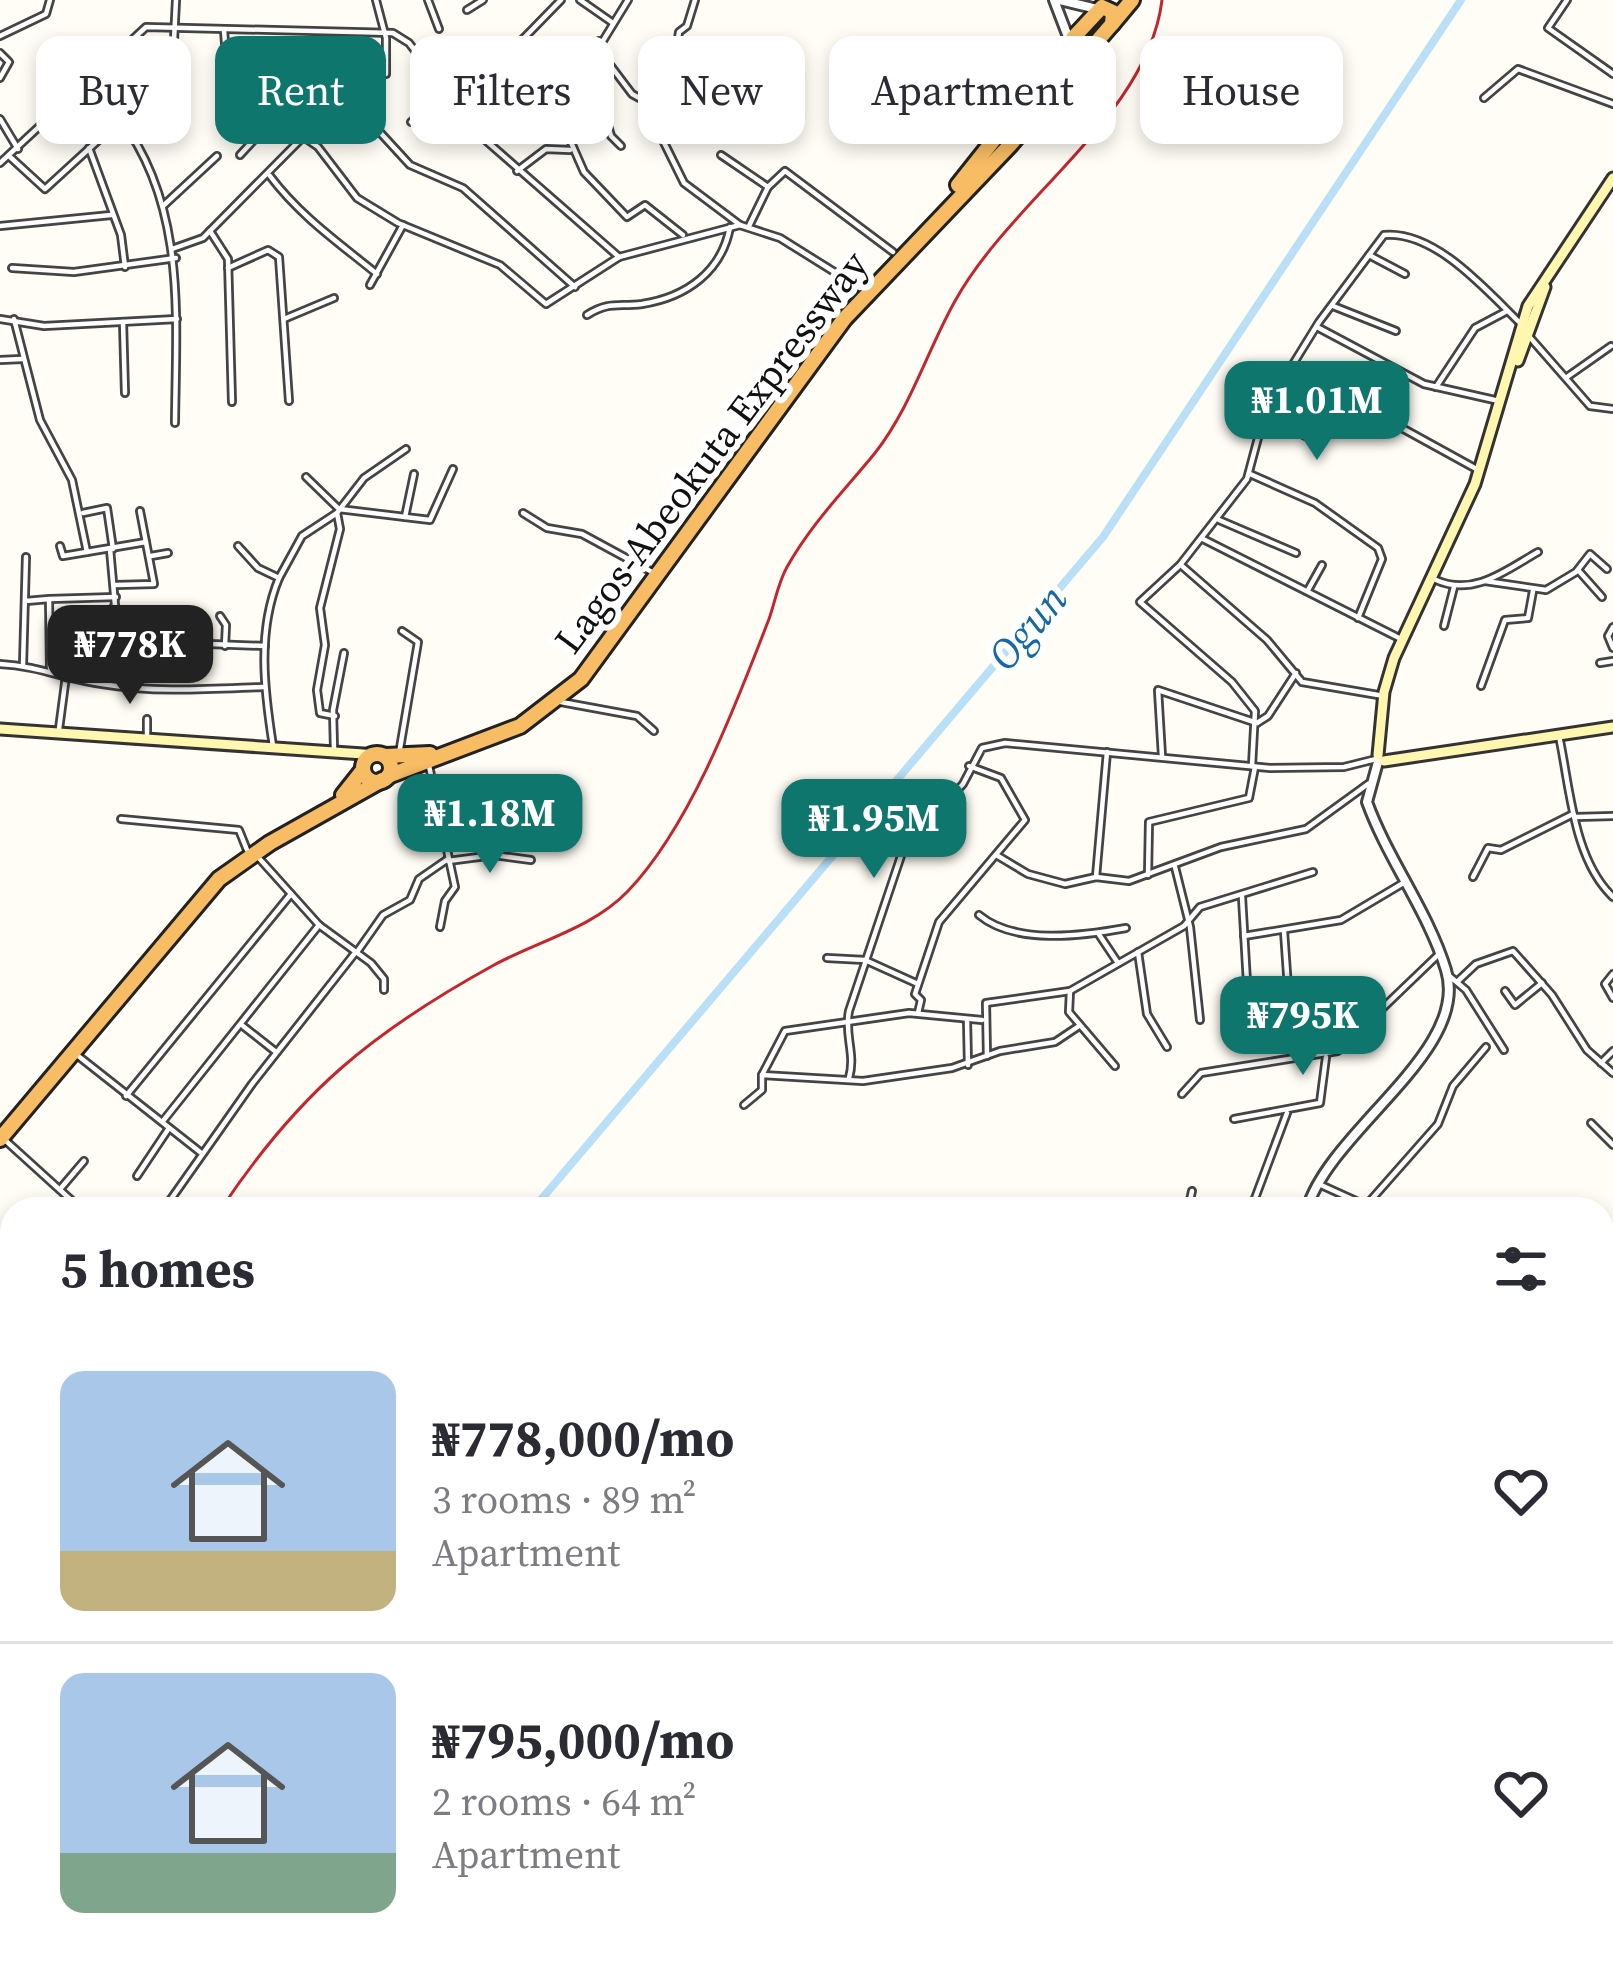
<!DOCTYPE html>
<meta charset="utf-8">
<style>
body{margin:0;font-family:"Source Serif 4",serif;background:#f7f7f7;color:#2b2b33;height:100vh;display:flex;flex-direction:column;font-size:45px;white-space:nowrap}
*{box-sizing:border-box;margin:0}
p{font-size:39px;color:#7c7c81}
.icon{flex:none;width:66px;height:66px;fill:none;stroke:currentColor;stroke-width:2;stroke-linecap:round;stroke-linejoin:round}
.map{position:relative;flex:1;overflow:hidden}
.panel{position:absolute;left:0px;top:1197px;width:1614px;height:768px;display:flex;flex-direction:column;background:#fff;border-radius:36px 36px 0 0;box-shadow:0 6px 18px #0003}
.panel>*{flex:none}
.guide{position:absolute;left:36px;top:36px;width:1542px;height:108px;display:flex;gap:24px}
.price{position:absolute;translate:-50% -102px;padding:0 27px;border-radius:24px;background:#0f766e;color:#fff;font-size:39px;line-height:78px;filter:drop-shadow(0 3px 6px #0008)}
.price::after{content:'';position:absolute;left:50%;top:72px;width:36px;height:27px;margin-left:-18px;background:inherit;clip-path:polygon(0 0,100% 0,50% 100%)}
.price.selected{background:#222;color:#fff}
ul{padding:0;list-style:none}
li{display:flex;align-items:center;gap:36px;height:300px;padding:0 60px}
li+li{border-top:3px solid #e1e1e2}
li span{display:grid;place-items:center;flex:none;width:336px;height:240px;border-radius:24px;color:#555}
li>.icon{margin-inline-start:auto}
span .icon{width:144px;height:144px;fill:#fffc;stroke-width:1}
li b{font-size:51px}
h2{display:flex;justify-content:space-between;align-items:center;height:144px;padding:0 60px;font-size:51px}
.tag{padding:0 42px;border-radius:24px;background:#fff;box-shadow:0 6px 18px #0003;font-size:42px;line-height:108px}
.tag.selected{background:#0f766e;color:#fff}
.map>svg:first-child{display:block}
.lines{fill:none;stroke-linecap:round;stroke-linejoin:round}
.river{stroke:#b9e0f7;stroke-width:8}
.minor-casing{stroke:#444;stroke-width:10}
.tertiary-casing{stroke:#444;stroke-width:14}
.secondary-casing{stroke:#333;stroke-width:15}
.trunk-casing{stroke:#222;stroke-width:20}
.minor{stroke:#fff;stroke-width:4.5}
.tertiary{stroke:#fff;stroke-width:8}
.secondary{stroke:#fff6b0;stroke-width:9}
.trunk{stroke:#f7bc64;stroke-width:14}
.rail{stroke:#c4262e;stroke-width:3}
.labels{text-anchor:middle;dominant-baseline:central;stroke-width:12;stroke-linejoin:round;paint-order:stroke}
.street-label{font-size:39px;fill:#111;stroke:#fff}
.water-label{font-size:42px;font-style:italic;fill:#1768a6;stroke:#fff}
</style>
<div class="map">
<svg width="1613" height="1965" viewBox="0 0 1613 1965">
<rect width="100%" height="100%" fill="#fffdf5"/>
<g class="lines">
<!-- river -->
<g class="river">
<polyline points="533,1209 1103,537 1461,0"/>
<polyline points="208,1953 217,1965"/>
</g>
<defs>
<g id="minor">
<polyline points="428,0 439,29"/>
<polyline points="580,0 613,23"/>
<polyline points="628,0 598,49 632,94 643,100 684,183 740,225"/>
<polyline points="1567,0 1548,28 1613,74"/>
<polyline points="467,10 483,0"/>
<polyline points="224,30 230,108"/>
<polyline points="0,36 46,14 50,0"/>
<polyline points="599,41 576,68 599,95 611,136 621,146"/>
<polyline points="0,53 9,62 0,78"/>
<polyline points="331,79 410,165 463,188 575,287"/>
<polyline points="531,90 566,131 584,172 627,217 645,205 683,235"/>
<polyline points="1484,98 1518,69 1613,104"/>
<polyline points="643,100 673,69 679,32 687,26 695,0"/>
<polyline points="428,105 459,132 471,128"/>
<path d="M119,117C187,206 176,317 175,423"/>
<polyline points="275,117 318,147 357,198 398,223 500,265 546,304 619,257 740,225 780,238 860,288"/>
<polyline points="0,119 18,149"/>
<polyline points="411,122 523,39 561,0"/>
<polyline points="474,129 551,71 560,71"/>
<polyline points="664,139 688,131 703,101 715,93 729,96 739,113"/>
<polyline points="89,148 121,235 125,267"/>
<polyline points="240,155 275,117 298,80 386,74 386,38 376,0"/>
<polyline points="721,155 768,187"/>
<polyline points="9,156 45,189 162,82 173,60 176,0"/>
<polyline points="0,163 146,27 393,33 409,43 483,138 619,257"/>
<polyline points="517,171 546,149 570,150"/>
<path d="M270,176C300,216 339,243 377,274"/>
<polyline points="163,206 217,156"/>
<polyline points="0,226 111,215"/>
<polyline points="749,226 768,187 785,171 893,252"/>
<polyline points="210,231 228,259 232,402"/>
<polyline points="172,249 203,238 305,135"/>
<polyline points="1369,255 1405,274"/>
<polyline points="12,268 74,272 176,258"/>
<polyline points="228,268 268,250 279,257 289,401"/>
<polyline points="370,285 403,225"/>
<polyline points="1333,306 1396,331"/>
<path d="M587,315C609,301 618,307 642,304C687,297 722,271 730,227"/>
<polyline points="0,319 44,326 177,319"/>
<polyline points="14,319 40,420 72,480 87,552"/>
<polyline points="284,319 334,298"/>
<polyline points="123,322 125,393"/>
<polyline points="1317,327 1424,384 1499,401"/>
<polyline points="1527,334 1590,406 1613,409"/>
<polyline points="0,360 22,359"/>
<polyline points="1286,377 1371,411 1480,471"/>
<polyline points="1567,377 1611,346"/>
<polyline points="1436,387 1475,328 1507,311"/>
<polyline points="1263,414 1319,443 1347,401"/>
<polyline points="1250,474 1315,503 1378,548 1382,559 1358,618"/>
<polyline points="306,477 339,509 430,520 453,469"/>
<polyline points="83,513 107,508 113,549"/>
<polyline points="523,513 547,528 582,534 652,572"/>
<polyline points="405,517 414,474"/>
<polyline points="1219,520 1296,553"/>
<polyline points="1203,539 1401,639"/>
<polyline points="60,546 63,556 146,542"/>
<path d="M238,546L258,568L279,578C257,631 264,689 273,746"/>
<polyline points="151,556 168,553"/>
<polyline points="1182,566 1267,640 1302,682 1384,696"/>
<polyline points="1578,570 1602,597"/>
<polyline points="279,578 302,536 337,513"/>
<path d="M1436,580C1474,597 1506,570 1538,552"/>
<polyline points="1485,581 1546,590 1576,572 1590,554 1607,569"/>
<polyline points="116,585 154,584 140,511"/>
<polyline points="1308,590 1322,565"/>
<polyline points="50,599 116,597"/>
<polyline points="26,601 49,599 50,668"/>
<polyline points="220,616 226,625 225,646"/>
<polyline points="1444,626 1454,587"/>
<polyline points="1613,627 1608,636 1613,648"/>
<polyline points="95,639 162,667 193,668 199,648"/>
<polyline points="145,660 156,642 265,646"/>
<polyline points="1600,663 1613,661"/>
<path d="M0,664C39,666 65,679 102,684C156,693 210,689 263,687"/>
<polyline points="23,665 26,557"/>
<polyline points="84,679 98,628 115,605 110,549"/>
<polyline points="1481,686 1505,620 1528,618 1533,591"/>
<polyline points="561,702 637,716 654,731"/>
<polyline points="335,716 320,713 317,690 325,645 320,608 340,529 337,513 364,478 406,449"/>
<polyline points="147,719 147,738"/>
<polyline points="1257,723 1268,716 1296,673"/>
<polyline points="59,729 66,676"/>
<path d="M1559,736C1570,787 1573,859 1613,897"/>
<polyline points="334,750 333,710 344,653"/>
<polyline points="399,754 418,642 402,631"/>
<polyline points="1162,756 1158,690 1257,723"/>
<polyline points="429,766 455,887 445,901 440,927"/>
<path d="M1252,766L1255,711L1232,682L1140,602L1180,565L1247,479L1266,408L1319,322L1384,235C1435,230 1487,291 1521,324"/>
<polyline points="1576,817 1613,816"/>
<polyline points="121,819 239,830 247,850"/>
<polyline points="998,856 1028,874 1065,884 1096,877 1129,881 1221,847 1306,829 1368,784"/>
<polyline points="258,857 319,925 371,963 384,979 384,990"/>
<polyline points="448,861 494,855 531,860"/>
<polyline points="1175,867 1190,927 1200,1020"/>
<polyline points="1148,875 1149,822 1249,798 1255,767"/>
<polyline points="1096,877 1107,752"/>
<polyline points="1473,877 1488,848 1501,850 1573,814"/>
<polyline points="1242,897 1249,1017"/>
<path d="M979,915C1015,945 1082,936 1126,928"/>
<polyline points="1098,933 1118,963"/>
<polyline points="1244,936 1341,920 1405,882"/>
<polyline points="357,952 383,915 410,900 419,879 448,859"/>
<polyline points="1138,952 1147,1014 1167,1047"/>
<polyline points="827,958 865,960 918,984"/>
<polyline points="1447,974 1466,990 1504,1050"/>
<polyline points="1613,974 1605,984 1613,998"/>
<polyline points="1457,982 1476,964 1513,951 1552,995 1587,1050 1613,1073"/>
<polyline points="1288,990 1311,987"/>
<polyline points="1070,991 1069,1012 1115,1066"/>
<polyline points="1505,991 1515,1005 1542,983"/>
<polyline points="1248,1005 1277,1006 1288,988 1284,931"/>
<polyline points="918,1013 921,1000 915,994 939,922 1025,820 1001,778 969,766"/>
<polyline points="967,1020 968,1065"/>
<polyline points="243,1026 276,1052"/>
<polyline points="77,1055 200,1152"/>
<polyline points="987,1056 986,1003 1070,991 1184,926 1200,907 1313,872"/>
<polyline points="1601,1063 1613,1051"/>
<polyline points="762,1075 863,1081 952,1068 1000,1051 1055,1042 1079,1026"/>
<path d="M849,1078C856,1054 844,1035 849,1011L903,850L963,784L982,748L1005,743L1270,768L1344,767L1376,759"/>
<polyline points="1182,1094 1201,1073 1338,1051 1439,954"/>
<polyline points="126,1096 291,894"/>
<polyline points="744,1105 762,1090 762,1075 785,1031 909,1013 982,1020"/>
<polyline points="1234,1119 1320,1103 1326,1057"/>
<polyline points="163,1121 319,925"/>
<polyline points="1591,1123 1613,1145"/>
<polyline points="6,1141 81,1209"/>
<polyline points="137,1176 169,1128"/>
<polyline points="1321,1185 1365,1205"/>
<polyline points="61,1188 84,1161"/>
<polyline points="1253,1203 1284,1209"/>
<polyline points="164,1209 252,1084 355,953"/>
<polyline points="1188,1209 1192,1191"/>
<polyline points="1251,1209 1287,1113"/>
<polyline points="1363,1209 1438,1124 1453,1086 1486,1047"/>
<polyline points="0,1277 12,1288"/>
<polyline points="1603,1431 1613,1439"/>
<polyline points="0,1675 12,1681"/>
<polyline points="1602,1694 1613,1693"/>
<polyline points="0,1727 12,1727"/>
<polyline points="0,1779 12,1780"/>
<polyline points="0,1886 12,1886"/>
<polyline points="1602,1889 1613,1865"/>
<polyline points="0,1911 12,1909"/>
<polyline points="1602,1937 1613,1938"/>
<polyline points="454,1953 489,1958 517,1953"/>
<polyline points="554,1953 557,1965"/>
<polyline points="618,1953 623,1965"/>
<polyline points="668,1953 678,1965"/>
<polyline points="809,1953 821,1960"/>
<polyline points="895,1953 923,1963 1026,1953"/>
<polyline points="1251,1953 1266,1965"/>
<polyline points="0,1957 22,1954 42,1965"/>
<polyline points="725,1959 729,1953"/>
<polyline points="680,1965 693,1953"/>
<polyline points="786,1965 797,1953"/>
<polyline points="1079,1965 1080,1953"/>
<polyline points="1286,1965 1295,1953"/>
<polyline points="1427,1965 1427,1953"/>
<polyline points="1478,1965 1479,1963"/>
</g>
<g id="tertiary">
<polyline points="1054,0 1070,42"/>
<polyline points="1060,0 1097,9"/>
<path d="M1307,1209C1330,1130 1471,1051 1446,970C1428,911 1388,860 1367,802L1378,762"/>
</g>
<g id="secondary">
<polyline points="1518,361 1545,287"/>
<polyline points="0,729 378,755"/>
<polyline points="1378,755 1384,692 1394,658 1475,484 1528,306 1613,178"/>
<polyline points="1384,761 1613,727"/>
<polyline points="1602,1420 1613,1407"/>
<polyline points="1602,1433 1613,1420"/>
<polyline points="1172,1965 1184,1953"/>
</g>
<g id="trunk">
<polygon points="1102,7 1113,12 1112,24 1086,54 1074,55 1073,38"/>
<polyline points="1112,24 1132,0"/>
<polyline points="958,185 1070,44"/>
<circle cx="377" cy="768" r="14"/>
<polyline points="386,756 430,754"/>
<polyline points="388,776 520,726 581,679 844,319 1010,145 1090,50"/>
<polyline points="343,795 362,771"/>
<polyline points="0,1139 219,879 270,843 382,780"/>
</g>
</defs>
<!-- minor casing -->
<use href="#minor" class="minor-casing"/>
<!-- tertiary casing -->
<use href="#tertiary" class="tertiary-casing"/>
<!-- secondary casing -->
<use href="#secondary" class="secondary-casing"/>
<!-- trunk casing -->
<use href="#trunk" class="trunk-casing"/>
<!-- minor -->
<use href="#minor" class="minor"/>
<!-- tertiary -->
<use href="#tertiary" class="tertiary"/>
<!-- secondary -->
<use href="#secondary" class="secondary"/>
<!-- trunk -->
<use href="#trunk" class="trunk"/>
<!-- rail -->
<g class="rail">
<path d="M221,1209C299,1092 372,1032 494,965C538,941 593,928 628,891C691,825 736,704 769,619C775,602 778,583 787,567C811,524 844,491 875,453C911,407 927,351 955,301C1012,198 1148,116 1162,0"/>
<polyline points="0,1399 12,1395"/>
</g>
</g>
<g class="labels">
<!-- street labels -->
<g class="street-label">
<text transform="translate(711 452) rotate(-53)">Lagos-Abeokuta Expressway</text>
</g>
<!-- water labels -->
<g class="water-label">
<text transform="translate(1027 627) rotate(-50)">Ogun</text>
</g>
</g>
</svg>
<b class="price" style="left:1317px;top:463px">₦1.01M</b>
<b class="price selected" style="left:130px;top:707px">₦778K</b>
<b class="price" style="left:490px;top:876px">₦1.18M</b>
<b class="price" style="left:874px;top:881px">₦1.95M</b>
<b class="price" style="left:1303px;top:1078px">₦795K</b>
<div class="guide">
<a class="tag">Buy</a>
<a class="tag selected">Rent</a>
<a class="tag">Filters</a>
<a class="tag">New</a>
<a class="tag">Apartment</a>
<a class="tag">House</a>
</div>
<section class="panel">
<h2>5 homes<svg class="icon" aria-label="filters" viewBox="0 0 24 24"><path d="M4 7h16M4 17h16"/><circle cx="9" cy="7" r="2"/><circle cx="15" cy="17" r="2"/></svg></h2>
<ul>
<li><span style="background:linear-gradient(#a9c7e8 75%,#c2b280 0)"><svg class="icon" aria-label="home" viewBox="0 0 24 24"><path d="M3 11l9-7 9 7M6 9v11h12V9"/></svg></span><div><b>₦778,000/mo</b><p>3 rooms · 89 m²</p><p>Apartment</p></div><svg class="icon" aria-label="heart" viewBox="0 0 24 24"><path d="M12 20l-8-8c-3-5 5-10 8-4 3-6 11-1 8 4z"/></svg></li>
<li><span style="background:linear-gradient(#a9c7e8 75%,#7fa58c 0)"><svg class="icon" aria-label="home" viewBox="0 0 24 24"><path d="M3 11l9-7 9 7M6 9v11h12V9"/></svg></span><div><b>₦795,000/mo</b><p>2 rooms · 64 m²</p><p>Apartment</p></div><svg class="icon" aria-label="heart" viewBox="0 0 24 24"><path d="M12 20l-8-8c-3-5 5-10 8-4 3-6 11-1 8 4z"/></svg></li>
</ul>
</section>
</div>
